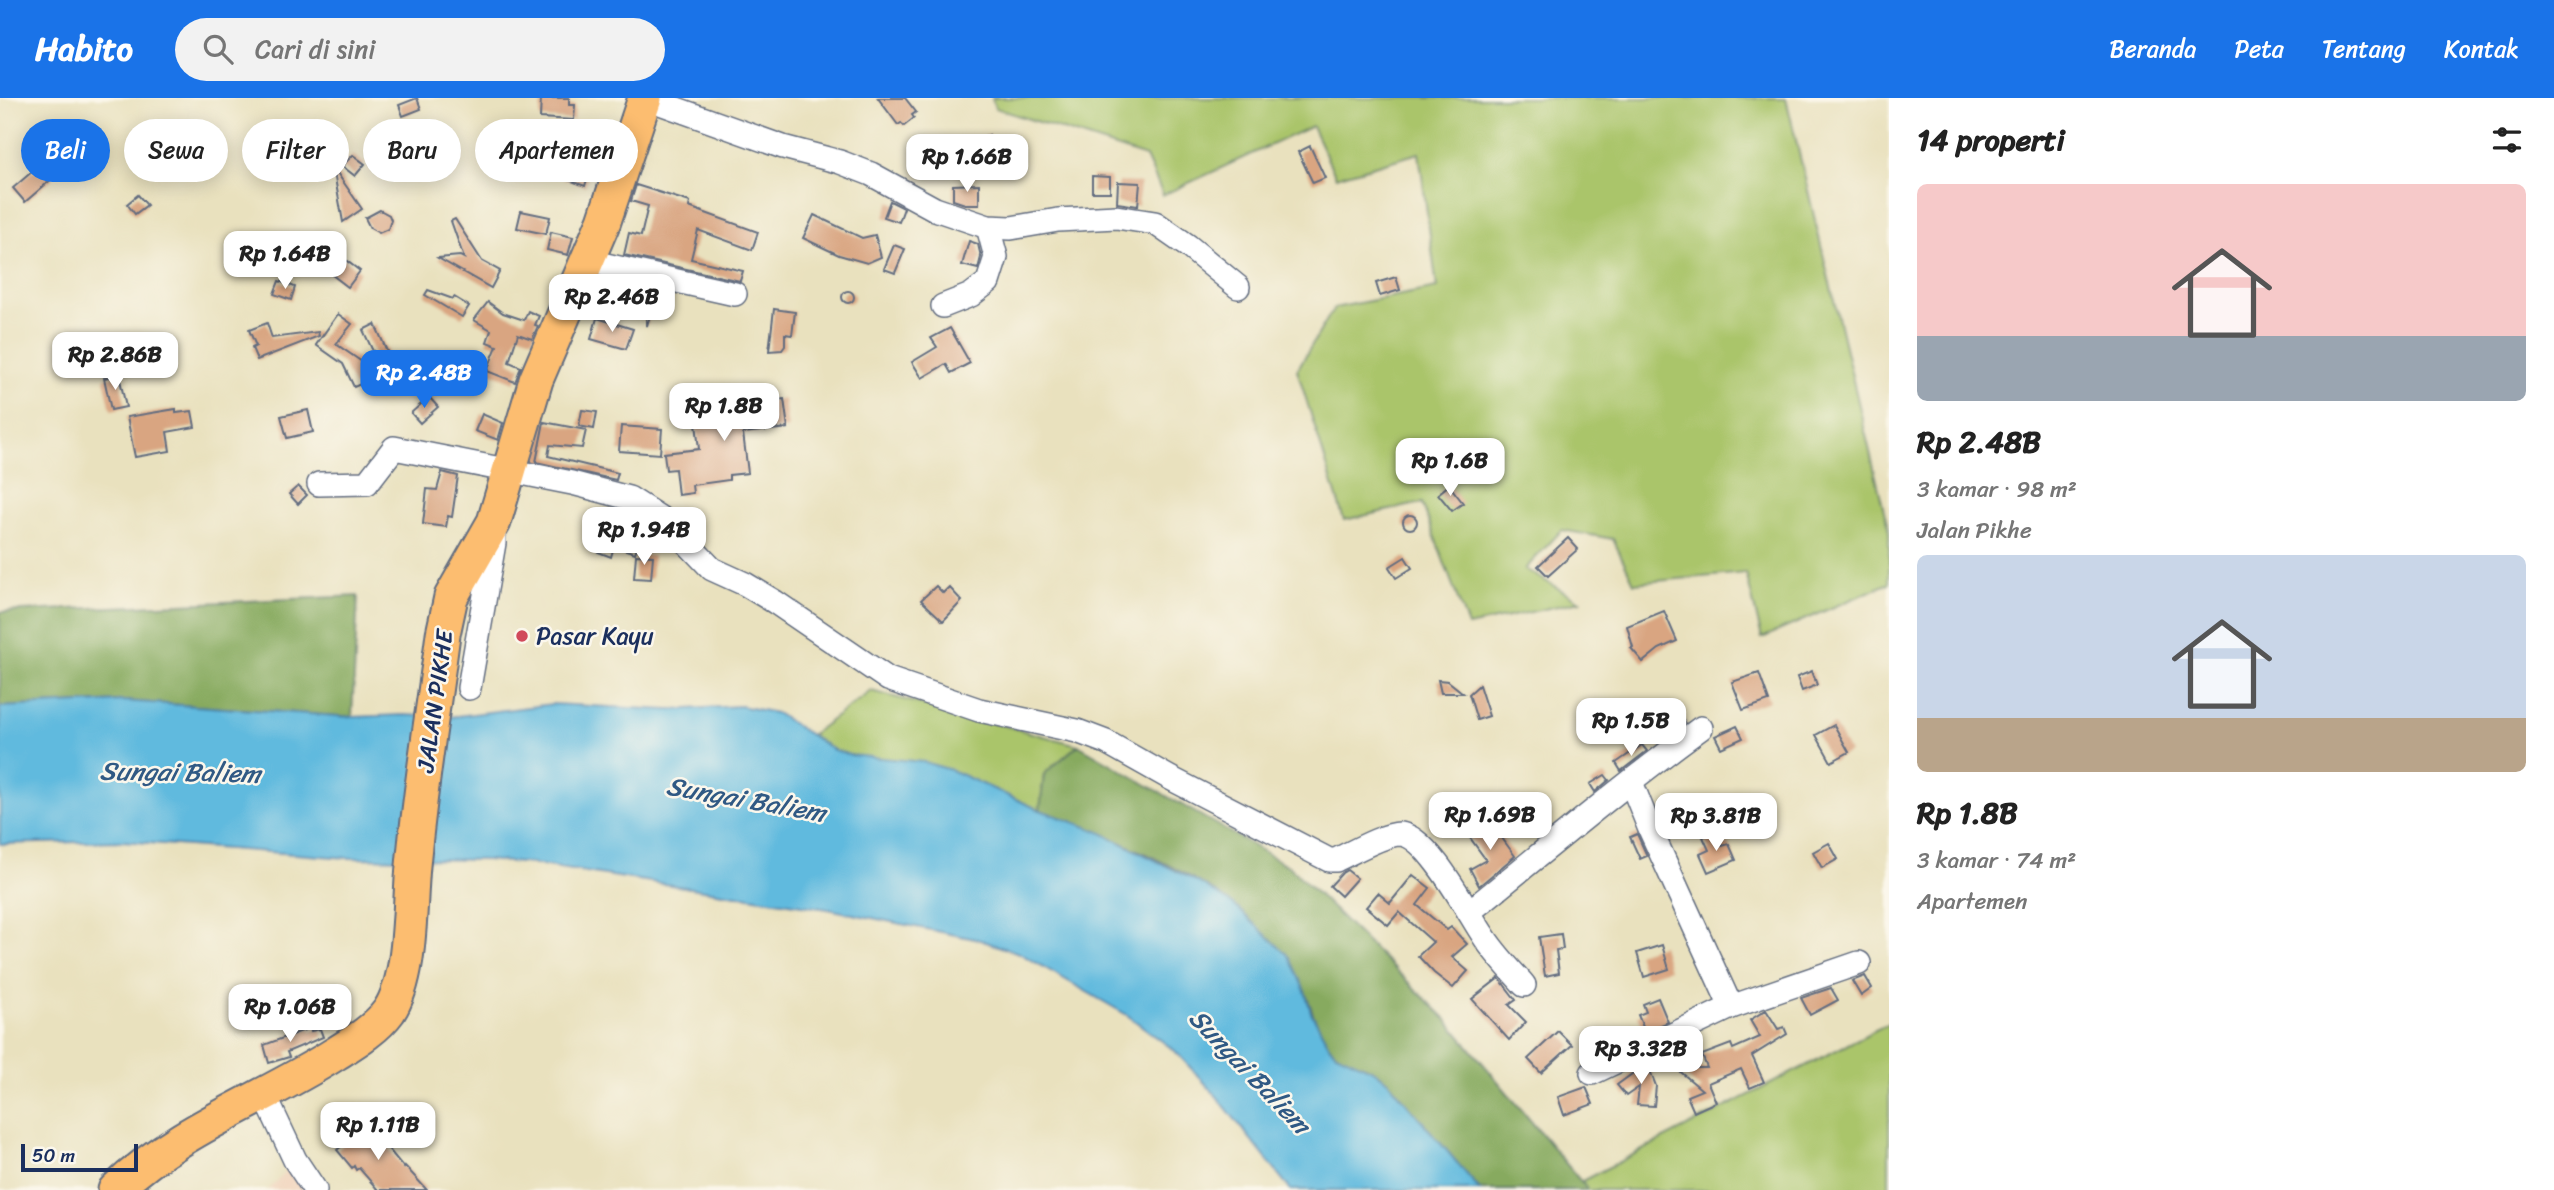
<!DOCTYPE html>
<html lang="id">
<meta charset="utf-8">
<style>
body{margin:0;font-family:Sriracha,sans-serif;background:#f2f2f2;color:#222;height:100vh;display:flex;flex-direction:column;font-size:26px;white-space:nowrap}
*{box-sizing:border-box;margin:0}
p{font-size:23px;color:#767676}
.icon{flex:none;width:38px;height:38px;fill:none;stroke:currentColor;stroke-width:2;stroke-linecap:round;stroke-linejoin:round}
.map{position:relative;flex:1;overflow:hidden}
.sheet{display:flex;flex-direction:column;background:#fff;width:665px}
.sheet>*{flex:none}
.top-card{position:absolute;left:21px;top:21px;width:665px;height:63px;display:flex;gap:14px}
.scale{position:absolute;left:21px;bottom:18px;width:117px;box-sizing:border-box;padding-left:7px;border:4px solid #1b2f5e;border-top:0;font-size:19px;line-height:24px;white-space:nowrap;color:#1b2f5e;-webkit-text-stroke:5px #fbf7ec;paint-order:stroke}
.price{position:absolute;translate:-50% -60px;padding:0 16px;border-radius:14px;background:#fff;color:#222;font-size:23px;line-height:46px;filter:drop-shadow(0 2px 4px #0008)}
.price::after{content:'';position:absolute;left:50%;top:42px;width:21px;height:16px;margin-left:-10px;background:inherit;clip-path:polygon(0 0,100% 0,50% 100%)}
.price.active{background:#1a73e8;color:#fff}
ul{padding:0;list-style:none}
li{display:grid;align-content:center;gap:14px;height:371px;padding:0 28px}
li span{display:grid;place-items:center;height:217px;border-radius:10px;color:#555}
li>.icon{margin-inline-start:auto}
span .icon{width:126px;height:126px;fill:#fffc;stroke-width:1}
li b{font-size:30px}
h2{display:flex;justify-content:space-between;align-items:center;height:84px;padding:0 28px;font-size:30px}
.tag{padding:0 24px;border-radius:32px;background:#fff;box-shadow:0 4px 18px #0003;font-size:24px;line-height:63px}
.tag.active{background:#1a73e8;color:#fff}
header{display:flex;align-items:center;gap:42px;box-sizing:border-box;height:98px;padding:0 35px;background:#1a73e8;color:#fff}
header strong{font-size:33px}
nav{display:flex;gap:38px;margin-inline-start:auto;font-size:24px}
.search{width:490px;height:63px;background:#f2f2f2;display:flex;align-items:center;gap:18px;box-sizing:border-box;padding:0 24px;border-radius:38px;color:#767676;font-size:26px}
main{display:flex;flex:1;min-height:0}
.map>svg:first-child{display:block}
.built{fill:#f1d5bd}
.green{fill:#aac56b;stroke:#627a64;stroke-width:2}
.forest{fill:#87aa5f;stroke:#516c5e;stroke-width:2}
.water{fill:#61bade;stroke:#3e749e;stroke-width:2}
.building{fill:#d9a581}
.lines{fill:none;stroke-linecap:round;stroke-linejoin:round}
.minor-casing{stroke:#636d80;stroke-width:26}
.highway-casing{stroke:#636d80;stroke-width:37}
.minor{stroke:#fff;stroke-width:23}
.highway{stroke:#fcbd6f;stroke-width:33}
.poi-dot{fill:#d1495b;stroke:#fbf7ec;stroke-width:2.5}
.labels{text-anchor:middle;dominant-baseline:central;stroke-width:5;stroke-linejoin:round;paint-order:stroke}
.poi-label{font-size:24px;fill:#1b2f5e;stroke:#fbf7ec;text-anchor:start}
.street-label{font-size:24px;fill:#1b2f5e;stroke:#fbf7ec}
.water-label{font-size:26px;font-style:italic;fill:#305984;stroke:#fbf7ec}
</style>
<header>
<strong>Habito</strong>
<div class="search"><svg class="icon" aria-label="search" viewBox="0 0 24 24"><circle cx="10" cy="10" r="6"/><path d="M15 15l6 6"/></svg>Cari di sini</div>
<nav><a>Beranda</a><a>Peta</a><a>Tentang</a><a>Kontak</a></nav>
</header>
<main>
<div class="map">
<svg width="1889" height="1092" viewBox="0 0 1889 1092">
<rect width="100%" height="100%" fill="#fbf7ec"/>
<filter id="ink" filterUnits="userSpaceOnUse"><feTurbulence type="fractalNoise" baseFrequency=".0143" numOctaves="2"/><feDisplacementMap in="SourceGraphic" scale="14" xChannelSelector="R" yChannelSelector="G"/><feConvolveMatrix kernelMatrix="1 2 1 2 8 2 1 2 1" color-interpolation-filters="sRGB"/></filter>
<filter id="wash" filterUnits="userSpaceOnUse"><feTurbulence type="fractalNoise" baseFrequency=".00686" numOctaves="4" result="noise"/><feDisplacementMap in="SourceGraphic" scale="28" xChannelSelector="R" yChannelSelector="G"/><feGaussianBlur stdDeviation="1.57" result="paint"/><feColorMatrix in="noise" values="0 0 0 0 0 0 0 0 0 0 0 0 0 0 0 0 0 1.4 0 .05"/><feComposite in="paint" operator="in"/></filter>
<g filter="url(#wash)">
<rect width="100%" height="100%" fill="#e9e1be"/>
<!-- built -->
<polygon class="built" points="291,1068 308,1092 268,1092"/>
<!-- green -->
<g class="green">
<polygon points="992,0 1786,0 1889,434 1889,485 1762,540 1746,475 1634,485 1613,441 1562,432 1525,471 1580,503 1468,528 1422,405 1344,422 1297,272 1334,210 1437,190 1419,55 1336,79 1312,28 1163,97 1146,59 995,10"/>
<polygon points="871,593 1078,647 1044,676 1040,712 951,672 850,657 834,652 811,637"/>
<polygon points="1889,925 1889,1092 1588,1092 1582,1083"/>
</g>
<!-- forest -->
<g class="forest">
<polygon points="358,498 352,619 123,603 0,609 0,514"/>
<path d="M1078,647L1290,769L1447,922L1588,1092H1480L1389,984C1382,978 1375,973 1367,969C1354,963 1339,960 1330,949C1317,933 1313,914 1306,896C1301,883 1265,838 1255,827C1206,776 1106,737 1040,712L1044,676Z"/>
</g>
<!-- water -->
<polygon class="water" points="123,603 352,619 402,617 449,619 552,606 669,612 740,608 776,615 834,652 850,657 924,664 951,672 1040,712 1098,733 1198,784 1235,808 1289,858 1305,893 1311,914 1330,949 1336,955 1375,973 1389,984 1480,1092 1291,1092 1214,995 1174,952 1127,917 1019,855 980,842 828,811 533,766 486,762 348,760 122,743 0,746 0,609"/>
<g id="blocks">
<!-- building -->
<g class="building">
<polygon points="417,0 421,11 403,18 399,7"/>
<polygon points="541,0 569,0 569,7 575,7 574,22 540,20"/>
<polygon points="878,0 905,0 916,14 912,17 914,20 904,28 901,25 898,27"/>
<polygon points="989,37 997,53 981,61 973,46"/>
<polygon points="389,42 398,73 373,61 370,47"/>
<polygon points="1310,48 1325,80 1313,85 1298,54"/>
<polygon points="303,54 311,69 298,77 289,61"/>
<polygon points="353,57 365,66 355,78 342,68"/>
<polygon points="41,66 53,80 25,104 13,90"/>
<polygon points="568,68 589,75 585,88 563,80"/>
<polygon points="333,69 362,111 343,124"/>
<polygon points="1092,78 1110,79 1110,94 1092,94"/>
<polygon points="1118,84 1140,85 1138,108 1117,105"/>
<polygon points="979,86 979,106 965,106 953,102 953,87"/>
<polygon points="636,87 690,104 689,109 758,134 752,152 698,132 691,161 743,173 740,183 624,157 629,135 641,138 648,108 631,103"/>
<polygon points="138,97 147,107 135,116 127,106"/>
<polygon points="890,103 904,110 899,124 884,119"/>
<polygon points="380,112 389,117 391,122 388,131 379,135 370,130 365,120"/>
<polygon points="521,113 550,119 546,136 517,130"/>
<polygon points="814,117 862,140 875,137 881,159 867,165 839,157 803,140"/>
<polygon points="455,121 482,163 500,173 491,190 438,160 460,158 464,160 451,123"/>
<polygon points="551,134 573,139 568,157 547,152"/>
<polygon points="969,143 978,146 981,159 978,171 962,167"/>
<polygon points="894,147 905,151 895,175 884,171"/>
<circle cx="268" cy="165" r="7"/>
<polygon points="343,160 360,173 348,189 331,176"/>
<polygon points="1396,179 1400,192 1380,198 1376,185"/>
<polygon points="605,181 657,193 647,228 643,197 640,207 601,196"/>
<polygon points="279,183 295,189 291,202 274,196"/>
<polygon points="428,192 453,201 454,199 469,208 462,219 425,197"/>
<circle cx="848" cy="199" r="6"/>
<polygon points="488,204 503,215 524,222 528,213 539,218 535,227 538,228 532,241 518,236 509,264 521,269 515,284 487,273 497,248 487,244 491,232 474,222"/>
<polygon points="774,211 795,214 792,237 785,236 785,248 782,252 769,253"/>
<polygon points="338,216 352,226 336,246 381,277 354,289 343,266 316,247"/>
<polygon points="597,220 633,231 626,251 591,241"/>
<polygon points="267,225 272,240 318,234 319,238 257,262 252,250 256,248 249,232"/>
<polygon points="375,226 397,276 386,281 363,232"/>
<polygon points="950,230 970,265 951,275 946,266 922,280 912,264 937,249 931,240"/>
<polygon points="119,277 126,309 111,312 104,280"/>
<polygon points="429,299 438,309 420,325 411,315"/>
<polygon points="784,301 788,330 743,335 748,375 729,377 729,382 692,387 693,395 678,397 675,371 666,372 664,355 699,351 695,317 724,313 724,308"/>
<polygon points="176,311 176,315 192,313 195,329 167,334 170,353 135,359 127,319"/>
<polygon points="308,312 313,334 287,340 281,318"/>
<polygon points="582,312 597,314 594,331 579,328"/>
<polygon points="482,316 503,325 498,342 475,333"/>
<polygon points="544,324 586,332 582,350 550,347 548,358 618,375 616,382 536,364"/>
<polygon points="621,328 662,331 660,356 619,353"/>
<polygon points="442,374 458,378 452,419 448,418 446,429 423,426 427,391 437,392"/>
<polygon points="1449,387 1463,405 1452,413 1438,396"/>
<polygon points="298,388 307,397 298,406 289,396"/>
<circle cx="1410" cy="424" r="7"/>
<polygon points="607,426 641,437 635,455 614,448 611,459 598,454"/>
<polygon points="1568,440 1578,451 1548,478 1538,468"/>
<polygon points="636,457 653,458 651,481 634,480"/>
<polygon points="1405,459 1412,470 1396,480 1389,469"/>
<polygon points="936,488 943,495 949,489 962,503 943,523 921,502"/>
<polygon points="1664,513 1677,543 1659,551 1643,564 1631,550 1633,549 1627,528"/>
<polygon points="1812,573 1817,587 1802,593 1797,579"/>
<polygon points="1759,575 1769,603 1743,612 1732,584"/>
<polygon points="1438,582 1448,583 1463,595 1441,595"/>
<polygon points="1479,587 1489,618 1477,622 1469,596"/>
<polygon points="1675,608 1685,624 1674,633 1669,633 1660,617"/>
<polygon points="1834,627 1849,654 1831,664 1816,637"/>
<polygon points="1737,628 1743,640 1721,650 1715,638"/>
<polygon points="1642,647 1647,653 1621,673 1616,665"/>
<polygon points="1605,677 1609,682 1595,694 1590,686"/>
<polygon points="1489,722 1515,758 1479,788 1470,771 1486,762 1468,737"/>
<polygon points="1714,733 1722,748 1729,746 1736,762 1708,774 1700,756 1709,752 1703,739"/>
<polygon points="1637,736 1647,758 1640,761 1630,739"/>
<polygon points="1829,745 1838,761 1822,770 1813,754"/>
<polygon points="1347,772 1357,780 1341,798 1330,788 1342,775"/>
<polygon points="1413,777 1430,790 1417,807 1447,832 1451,829 1467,846 1452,859 1468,873 1453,890 1434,875 1418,858 1433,844 1399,814 1388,827 1366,809 1378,795 1390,805"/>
<polygon points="1561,836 1563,851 1556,852 1559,875 1545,878 1539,839"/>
<polygon points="1662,847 1669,871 1644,879 1637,855"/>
<polygon points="1865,878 1872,890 1861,898 1852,883"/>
<polygon points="1499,880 1516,902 1509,907 1526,924 1509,942 1472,901"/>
<polygon points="1831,890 1838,902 1810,917 1801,900"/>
<polygon points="1658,900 1668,924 1645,934 1638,917 1646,914 1643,906"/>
<polygon points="1766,912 1778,931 1784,929 1787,936 1752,958 1764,984 1750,990 1741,971 1708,985 1716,1004 1694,1014 1687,998 1702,992 1676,970 1707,970 1702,957 1731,946 1733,951 1760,939 1750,922"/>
<polygon points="310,930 311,933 320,931 323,939 287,954 289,959 269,965 264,947"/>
<polygon points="1558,933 1572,947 1541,975 1528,961"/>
<polygon points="1647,965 1656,988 1654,1008 1637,1007 1639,989 1626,998 1617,987"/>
<polygon points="1586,989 1593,1006 1564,1017 1558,999"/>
<polygon points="368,1026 404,1070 405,1068 427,1092 378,1092 359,1070 356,1072 354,1068 352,1070 337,1052"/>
</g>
</g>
</g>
<g filter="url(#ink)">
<use href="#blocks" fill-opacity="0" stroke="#636d80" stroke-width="2"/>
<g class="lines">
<defs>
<g id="minor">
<polyline points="646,0 783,49 840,64 871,76 935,111 988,129 1011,130 1058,122 1116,119 1155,125 1188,148 1238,189"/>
<polyline points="588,163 735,196"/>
<polyline points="943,208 971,197 988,184 996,159 988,129"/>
<path d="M319,386L367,385L394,350L572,385L629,400L668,425L712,471L745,486L775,504L888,581L979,612L1077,633L1106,644L1170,680L1329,762H1336C1351,755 1384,736 1400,736C1428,737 1468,815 1483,837C1494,855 1510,871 1524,887"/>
<polyline points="469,590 494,445 494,431"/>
<polyline points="1631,684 1649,729 1731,909"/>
<path d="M1469,814C1546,752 1621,688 1701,630"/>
<polyline points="1592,975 1731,909 1859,865"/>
<polyline points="264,996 295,1062 315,1092"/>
</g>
<path id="highway" d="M115,1092C178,1031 263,1002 335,956C354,944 376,931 389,913C412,878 409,809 413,768C420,690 433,613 443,536L451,499L494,424L536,282L604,123L645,0"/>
</defs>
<!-- minor casing -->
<use href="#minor" class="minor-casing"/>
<!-- highway casing -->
<use href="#highway" class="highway-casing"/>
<!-- minor -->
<use href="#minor" class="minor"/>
<!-- highway -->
<use href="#highway" class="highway"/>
</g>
</g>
<!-- markers -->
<circle class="poi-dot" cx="522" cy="538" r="7"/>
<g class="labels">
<!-- poi labels -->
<g class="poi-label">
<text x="536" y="538">Pasar Kayu</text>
</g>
<!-- street labels -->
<g class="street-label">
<text transform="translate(435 603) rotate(-82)">JALAN PIKHE</text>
</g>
<!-- water labels -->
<g class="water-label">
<text transform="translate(180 674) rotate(1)">Sungai Baliem</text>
<text transform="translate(746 701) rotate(10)">Sungai Baliem</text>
<text transform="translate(1250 973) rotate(46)">Sungai Baliem</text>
</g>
</g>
</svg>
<div class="scale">50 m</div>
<b class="price" style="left:967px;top:96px">Rp 1.66B</b>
<b class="price" style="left:285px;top:193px">Rp 1.64B</b>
<b class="price" style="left:612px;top:236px">Rp 2.46B</b>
<b class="price" style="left:115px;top:294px">Rp 2.86B</b>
<b class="price active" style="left:424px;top:312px">Rp 2.48B</b>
<b class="price" style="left:724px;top:345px">Rp 1.8B</b>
<b class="price" style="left:1450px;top:400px">Rp 1.6B</b>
<b class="price" style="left:644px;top:469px">Rp 1.94B</b>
<b class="price" style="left:1631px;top:660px">Rp 1.5B</b>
<b class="price" style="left:1490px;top:754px">Rp 1.69B</b>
<b class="price" style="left:1716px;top:755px">Rp 3.81B</b>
<b class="price" style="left:290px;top:946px">Rp 1.06B</b>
<b class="price" style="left:1641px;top:988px">Rp 3.32B</b>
<b class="price" style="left:378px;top:1064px">Rp 1.11B</b>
<div class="top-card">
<a class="tag active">Beli</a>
<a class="tag">Sewa</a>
<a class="tag">Filter</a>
<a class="tag">Baru</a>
<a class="tag">Apartemen</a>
</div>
</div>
<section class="sheet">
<h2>14 properti<svg class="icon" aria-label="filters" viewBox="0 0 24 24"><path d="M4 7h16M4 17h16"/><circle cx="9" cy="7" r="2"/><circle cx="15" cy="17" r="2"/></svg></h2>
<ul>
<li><span style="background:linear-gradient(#f6c9c9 70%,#9aa5b1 0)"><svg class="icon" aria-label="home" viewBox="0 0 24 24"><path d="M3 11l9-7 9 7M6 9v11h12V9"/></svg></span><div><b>Rp 2.48B</b><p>3 kamar · 98 m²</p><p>Jalan Pikhe</p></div></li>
<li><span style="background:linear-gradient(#c9d6e8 75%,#b9a48a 0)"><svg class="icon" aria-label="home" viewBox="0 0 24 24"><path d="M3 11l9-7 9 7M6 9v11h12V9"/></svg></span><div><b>Rp 1.8B</b><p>3 kamar · 74 m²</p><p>Apartemen</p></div></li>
</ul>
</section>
</main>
